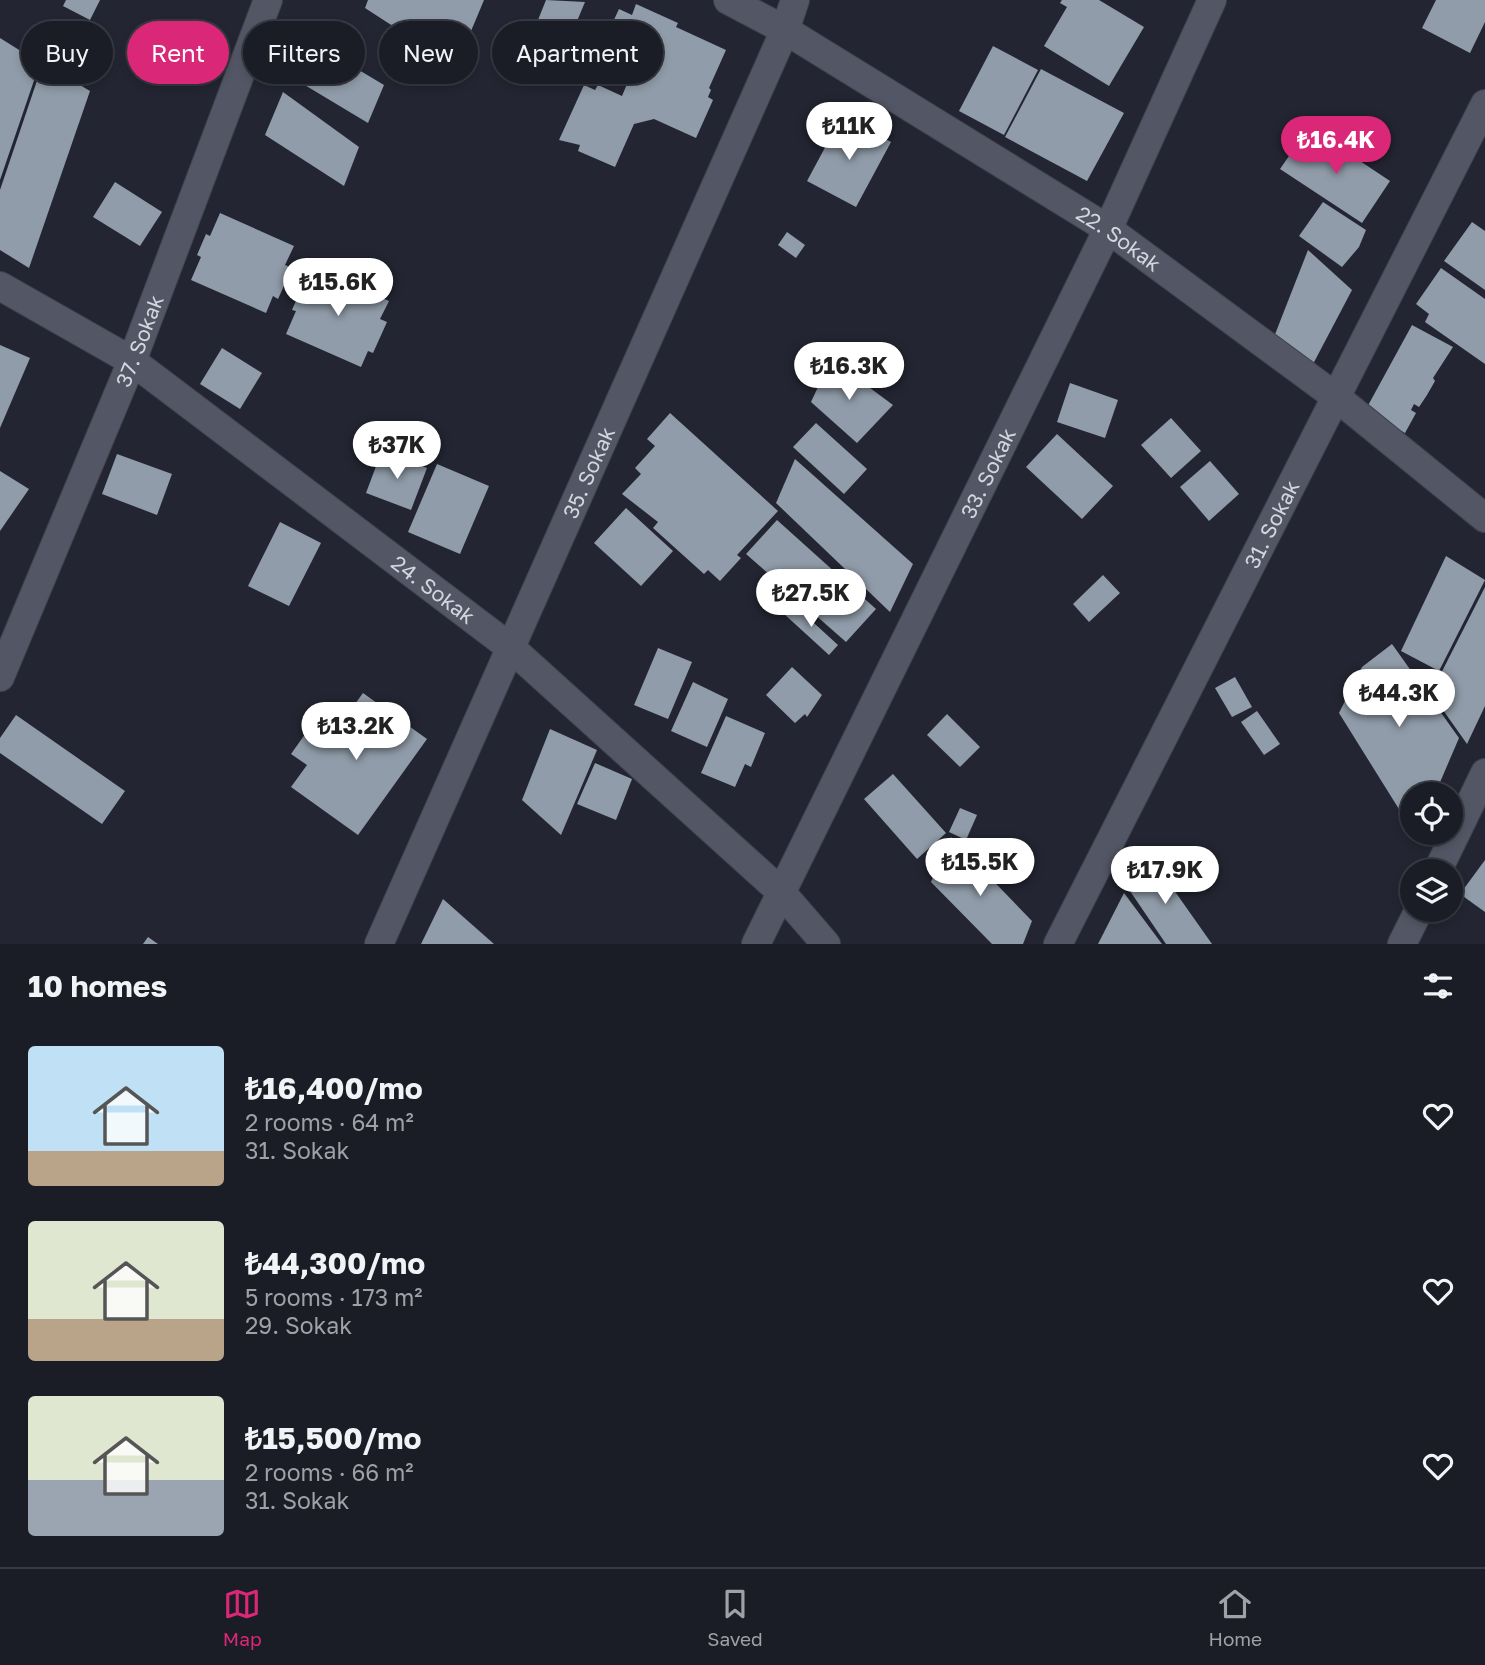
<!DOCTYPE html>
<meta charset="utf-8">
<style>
body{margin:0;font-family:"Golos Text",sans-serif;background:#272932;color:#f1f3f6;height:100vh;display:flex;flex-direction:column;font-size:26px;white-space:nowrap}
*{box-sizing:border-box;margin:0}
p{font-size:23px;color:#9fa1a7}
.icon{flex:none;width:38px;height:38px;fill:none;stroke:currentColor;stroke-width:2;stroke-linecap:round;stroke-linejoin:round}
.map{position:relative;height:944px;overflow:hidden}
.panel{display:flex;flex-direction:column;background:#1a1c26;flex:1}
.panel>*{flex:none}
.banner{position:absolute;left:21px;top:21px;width:700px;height:63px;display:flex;gap:14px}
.fabs{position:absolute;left:1400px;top:782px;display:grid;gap:14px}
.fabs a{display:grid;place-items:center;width:63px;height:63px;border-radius:50%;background:#1a1c26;box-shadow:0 4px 10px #0003,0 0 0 2px #383a43;font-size:35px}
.price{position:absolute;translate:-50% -60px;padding:0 16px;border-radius:24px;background:#fff;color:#222;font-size:23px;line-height:46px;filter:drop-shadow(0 2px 4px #0008)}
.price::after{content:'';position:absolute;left:50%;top:42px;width:21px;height:16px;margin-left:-10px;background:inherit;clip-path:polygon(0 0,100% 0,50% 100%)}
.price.selected{background:#db2777;color:#fff}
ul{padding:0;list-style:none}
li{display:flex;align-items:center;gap:21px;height:175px;padding:0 28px}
li span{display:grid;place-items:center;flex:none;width:196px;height:140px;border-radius:7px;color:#555}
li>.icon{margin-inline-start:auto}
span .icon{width:84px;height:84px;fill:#fffc;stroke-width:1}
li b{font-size:30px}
h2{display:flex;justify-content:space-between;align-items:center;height:84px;padding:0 28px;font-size:30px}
.chip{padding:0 24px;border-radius:32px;background:#1a1c26;box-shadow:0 4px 10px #0003,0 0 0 2px #383a43;font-size:24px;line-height:63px}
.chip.selected{background:#db2777;color:#fff}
.tab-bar{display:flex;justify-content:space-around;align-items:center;height:98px;border-top:2px solid #383a43;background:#1a1c26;font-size:19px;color:#9fa1a7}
.tab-bar a{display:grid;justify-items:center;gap:4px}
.tab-bar .selected{color:#db2777}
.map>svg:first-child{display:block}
.building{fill:#909ca9}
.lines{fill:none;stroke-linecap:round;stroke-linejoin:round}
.street-casing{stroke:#40434d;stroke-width:30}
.street{stroke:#535765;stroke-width:28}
.labels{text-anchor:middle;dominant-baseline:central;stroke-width:7;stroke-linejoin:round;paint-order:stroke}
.street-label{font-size:21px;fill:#d3d6de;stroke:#232632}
</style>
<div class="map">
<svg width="1485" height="944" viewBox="0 0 1485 944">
<rect width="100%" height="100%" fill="#232632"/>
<!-- building -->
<g class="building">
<polygon points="66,0 100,0 90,20 63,6"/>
<polygon points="368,0 484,0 456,67 365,8"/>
<polygon points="546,0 585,2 570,38 536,25"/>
<polygon points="1062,0 1099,0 1144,27 1109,86 1044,46 1067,7 1060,3"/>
<polygon points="1436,0 1485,0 1485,22 1470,53 1422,28"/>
<polygon points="636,4 678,23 676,27 726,50 709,88 711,90 708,97 713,100 696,138 654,119 634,124 615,167 578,151 580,145 559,140 584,85 595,90 598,85 622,96 627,84 604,74 606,70 603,68 601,72 592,67 619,9 632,15"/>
<polygon points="0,38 40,63 0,180"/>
<polygon points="312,42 384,85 368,123 298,81"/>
<polygon points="993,46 1038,70 1004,135 959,111"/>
<polygon points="43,63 90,91 29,268 0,250 0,190"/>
<polygon points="1041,69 1124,113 1087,181 1005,137"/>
<polygon points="283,92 359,147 344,186 265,135"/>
<polygon points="842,116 891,142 856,207 807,181"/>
<polygon points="1312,129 1390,181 1362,223 1280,169 1298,143 1301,145"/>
<polygon points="115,182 162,212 140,246 93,217"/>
<polygon points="1323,202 1366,230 1359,247 1342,267 1299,236"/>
<polygon points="220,213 294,246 285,265 292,268 278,299 273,296 266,313 191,280 201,257 197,255 206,234 210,236"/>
<polygon points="1472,222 1485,231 1485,290 1444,261"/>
<polygon points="787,232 805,245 796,258 778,245"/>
<polygon points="1308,250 1352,290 1312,366 1272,342"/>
<polygon points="315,268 389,301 380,319 387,322 373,353 368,351 361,367 286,334 296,311 292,310 301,289 305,291"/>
<polygon points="1441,268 1485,299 1485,364 1425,322 1429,314 1416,304"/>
<polygon points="1412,325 1453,347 1433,378 1435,381 1427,395 1419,407 1414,404 1411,410 1416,413 1405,433 1365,411"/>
<polygon points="0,345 30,358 0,428"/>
<polygon points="222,348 262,373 240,409 200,384"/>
<polygon points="831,359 893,405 857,443 811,402"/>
<polygon points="1070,383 1118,400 1105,438 1057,422"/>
<polygon points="670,413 778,511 737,555 741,558 720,581 708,570 704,574 653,528 658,522 622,494 641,474 635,468 655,446 647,439"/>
<polygon points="1171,418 1201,451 1171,478 1141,445"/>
<polygon points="816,423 867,469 844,494 793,447"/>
<polygon points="1057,434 1113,486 1082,519 1026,467"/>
<polygon points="386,452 427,468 411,510 366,493 378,461 382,463"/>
<polygon points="117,454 172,474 157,515 102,494"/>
<polygon points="795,459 913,564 890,612 776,503"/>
<polygon points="1210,461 1239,494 1209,521 1180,487"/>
<polygon points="437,464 489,486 460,554 408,532"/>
<polygon points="0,471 29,489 0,531"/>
<polygon points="626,508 673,551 641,586 594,543"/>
<polygon points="777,520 876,609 846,642 746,554"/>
<polygon points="280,522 321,543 289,606 248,586"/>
<polygon points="1446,556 1485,580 1439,671 1401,651"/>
<polygon points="1103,575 1120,593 1089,622 1073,604"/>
<polygon points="1485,587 1485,706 1467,744 1431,693"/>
<polygon points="792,603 838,645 829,655 783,613"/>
<polygon points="1392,644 1459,738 1435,794 1412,794 1412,830 1339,713 1362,667"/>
<polygon points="658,648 692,662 668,719 634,705"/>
<polygon points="792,667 822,695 807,717 805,714 795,723 766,695"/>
<polygon points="1235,677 1252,707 1232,717 1215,688"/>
<polygon points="693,682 728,699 707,747 671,731"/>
<polygon points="363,693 427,739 358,835 291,787 307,765 291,754 308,730 315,736 320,729 326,732 333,722 339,726"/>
<polygon points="1257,711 1280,744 1264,755 1241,722"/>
<polygon points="947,714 980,747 960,767 927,735"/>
<polygon points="16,715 125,791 102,824 0,753 0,738"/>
<polygon points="726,716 765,733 751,767 745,764 735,787 701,773"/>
<polygon points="550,729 597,750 561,835 522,800"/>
<polygon points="595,763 632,779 616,820 577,804"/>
<polygon points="893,774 946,833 917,859 864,799"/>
<polygon points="960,808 977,815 966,840 949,832"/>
<polygon points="951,837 1032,921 1023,944 992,944 931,882"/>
<polygon points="1145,849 1212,944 1166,944 1130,891"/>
<polygon points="1485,860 1485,912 1460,894"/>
<polygon points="1124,893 1162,944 1098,944"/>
<polygon points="443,899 494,944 421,944"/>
<polygon points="148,937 158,944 143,944"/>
</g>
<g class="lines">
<defs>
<g id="street">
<path id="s1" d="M728,0L785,30L1108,229L1336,397L1485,518"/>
<path id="s2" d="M0,286L132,361L511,648L780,891L826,944"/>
<path id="s3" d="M0,677L132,361L268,0"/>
<polyline points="1437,872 1485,773"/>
<path id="s4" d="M379,944L785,30L795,0"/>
<path id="s5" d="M756,944L1108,229L1212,0"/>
<path id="s6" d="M1058,944L1485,104"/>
<polyline points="1402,944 1419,910"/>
</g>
</defs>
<!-- street casing -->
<use href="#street" class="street-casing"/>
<!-- street -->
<use href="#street" class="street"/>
</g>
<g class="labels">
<!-- street labels -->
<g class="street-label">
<text stroke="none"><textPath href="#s1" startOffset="458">22. Sokak</textPath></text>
<text stroke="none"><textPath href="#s3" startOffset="364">37. Sokak</textPath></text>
<text stroke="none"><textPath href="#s4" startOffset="516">35. Sokak</textPath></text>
<text stroke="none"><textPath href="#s5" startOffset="525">33. Sokak</textPath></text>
<text stroke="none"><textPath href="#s6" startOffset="471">31. Sokak</textPath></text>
<text stroke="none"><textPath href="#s2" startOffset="530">24. Sokak</textPath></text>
</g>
</g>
</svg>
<div class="fabs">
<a><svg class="icon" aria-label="locate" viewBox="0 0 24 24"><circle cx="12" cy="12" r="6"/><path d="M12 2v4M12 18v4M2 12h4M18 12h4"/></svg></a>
<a><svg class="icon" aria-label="layers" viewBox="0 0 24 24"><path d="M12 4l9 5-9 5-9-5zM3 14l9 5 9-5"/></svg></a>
</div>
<b class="price" style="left:849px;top:162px">₺11K</b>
<b class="price selected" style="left:1336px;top:176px">₺16.4K</b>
<b class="price" style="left:338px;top:318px">₺15.6K</b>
<b class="price" style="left:849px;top:402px">₺16.3K</b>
<b class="price" style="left:397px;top:481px">₺37K</b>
<b class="price" style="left:811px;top:629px">₺27.5K</b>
<b class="price" style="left:1399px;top:729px">₺44.3K</b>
<b class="price" style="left:356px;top:762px">₺13.2K</b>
<b class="price" style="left:980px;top:898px">₺15.5K</b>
<b class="price" style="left:1165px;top:906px">₺17.9K</b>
<div class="banner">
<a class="chip">Buy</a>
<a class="chip selected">Rent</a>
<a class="chip">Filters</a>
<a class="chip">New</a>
<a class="chip">Apartment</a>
</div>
</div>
<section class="panel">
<h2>10 homes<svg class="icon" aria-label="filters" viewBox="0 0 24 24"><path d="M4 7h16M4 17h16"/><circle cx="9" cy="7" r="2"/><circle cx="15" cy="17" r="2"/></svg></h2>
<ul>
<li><span style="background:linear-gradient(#bfe0f5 75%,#b9a48a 0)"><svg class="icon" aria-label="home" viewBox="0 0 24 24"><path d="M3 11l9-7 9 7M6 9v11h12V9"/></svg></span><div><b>₺16,400/mo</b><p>2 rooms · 64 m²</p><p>31. Sokak</p></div><svg class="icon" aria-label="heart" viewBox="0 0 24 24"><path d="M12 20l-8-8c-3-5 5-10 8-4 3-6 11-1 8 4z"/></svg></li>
<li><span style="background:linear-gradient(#dfe7d0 70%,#b9a48a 0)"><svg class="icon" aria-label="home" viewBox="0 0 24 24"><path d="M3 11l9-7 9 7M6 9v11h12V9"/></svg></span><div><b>₺44,300/mo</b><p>5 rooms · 173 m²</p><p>29. Sokak</p></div><svg class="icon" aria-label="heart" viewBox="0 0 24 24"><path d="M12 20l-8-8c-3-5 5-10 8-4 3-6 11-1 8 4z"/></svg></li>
<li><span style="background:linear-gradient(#dfe7d0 60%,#9aa5b1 0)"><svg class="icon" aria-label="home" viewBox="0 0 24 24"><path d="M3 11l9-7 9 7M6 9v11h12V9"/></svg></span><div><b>₺15,500/mo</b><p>2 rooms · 66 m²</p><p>31. Sokak</p></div><svg class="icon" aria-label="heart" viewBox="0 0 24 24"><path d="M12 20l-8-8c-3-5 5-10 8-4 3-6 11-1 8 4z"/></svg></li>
</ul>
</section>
<nav class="tab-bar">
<a class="selected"><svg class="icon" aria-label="map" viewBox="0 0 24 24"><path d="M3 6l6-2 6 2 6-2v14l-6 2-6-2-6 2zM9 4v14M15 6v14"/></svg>Map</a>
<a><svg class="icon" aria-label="saved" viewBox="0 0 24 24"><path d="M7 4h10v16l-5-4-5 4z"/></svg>Saved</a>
<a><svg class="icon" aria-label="home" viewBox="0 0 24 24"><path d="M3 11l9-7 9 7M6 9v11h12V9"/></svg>Home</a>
</nav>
